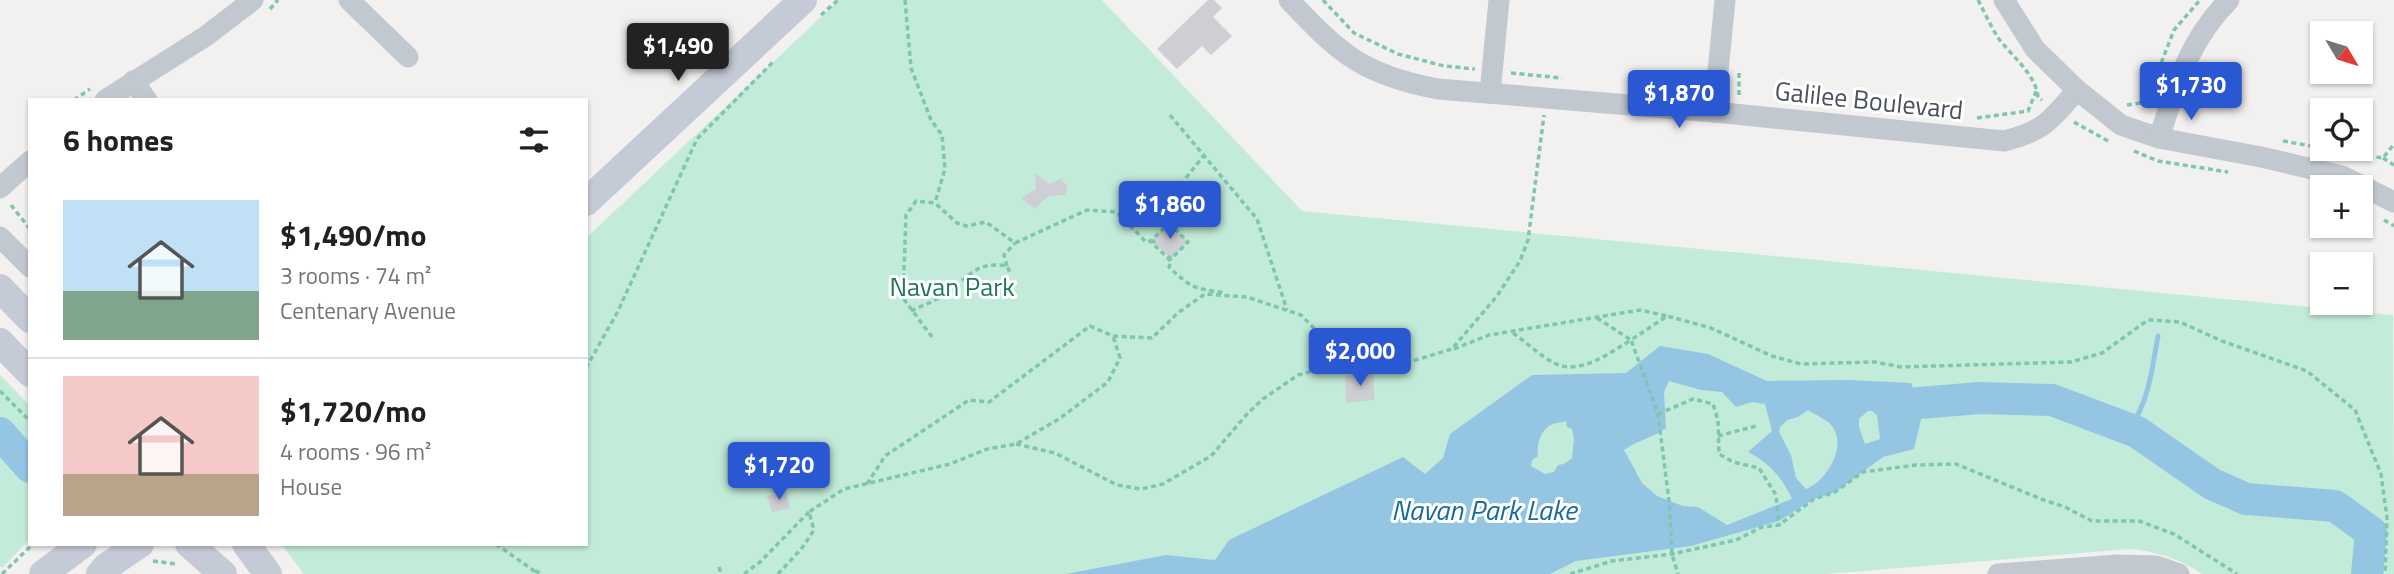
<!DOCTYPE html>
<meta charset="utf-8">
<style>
body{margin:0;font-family:"Titillium Web",sans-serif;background:#f2f2f2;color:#202124;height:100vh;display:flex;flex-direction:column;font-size:26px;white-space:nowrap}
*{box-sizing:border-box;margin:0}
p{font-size:23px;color:#757577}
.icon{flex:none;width:38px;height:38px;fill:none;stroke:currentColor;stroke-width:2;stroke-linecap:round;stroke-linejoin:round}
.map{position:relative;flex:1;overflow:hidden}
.side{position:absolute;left:28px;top:98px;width:560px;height:448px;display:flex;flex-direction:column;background:#fff;border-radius:0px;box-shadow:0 2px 5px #0004}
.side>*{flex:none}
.needle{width:46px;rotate:128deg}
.buttons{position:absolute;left:2310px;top:21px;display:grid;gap:14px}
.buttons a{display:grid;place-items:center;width:63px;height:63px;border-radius:0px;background:#fff;box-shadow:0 2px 5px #0004;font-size:35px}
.price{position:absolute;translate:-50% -60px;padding:0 16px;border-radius:7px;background:#2a57d2;color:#fff;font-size:23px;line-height:46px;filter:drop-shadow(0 2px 4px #0008)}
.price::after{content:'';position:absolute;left:50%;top:42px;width:21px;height:16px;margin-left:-10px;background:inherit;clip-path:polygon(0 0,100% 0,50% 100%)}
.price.on{background:#222;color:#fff}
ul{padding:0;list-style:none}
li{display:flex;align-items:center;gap:21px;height:175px;padding:0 35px}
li+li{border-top:2px solid #e0e0e0}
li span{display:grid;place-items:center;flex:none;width:196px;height:140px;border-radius:0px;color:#555}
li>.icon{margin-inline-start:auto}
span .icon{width:84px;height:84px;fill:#fffc;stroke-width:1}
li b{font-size:30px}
h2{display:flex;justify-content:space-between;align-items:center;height:84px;padding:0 35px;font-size:30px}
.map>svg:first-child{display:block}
.green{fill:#c3ebd9}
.water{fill:#94c6e4;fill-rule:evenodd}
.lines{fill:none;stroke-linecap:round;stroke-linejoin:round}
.stream{stroke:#94c6e4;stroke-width:5}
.river{stroke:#94c6e4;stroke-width:32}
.building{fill:#cecfd4}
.path{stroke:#7ec6af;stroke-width:3.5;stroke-dasharray:5 3.5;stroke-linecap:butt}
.street{stroke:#c2c8d0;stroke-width:21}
.secondary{stroke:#c5cad7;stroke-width:28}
.labels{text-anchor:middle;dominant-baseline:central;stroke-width:6;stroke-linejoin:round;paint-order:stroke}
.street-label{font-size:26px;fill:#4a505c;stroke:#fff}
.park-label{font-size:26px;fill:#20775b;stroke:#fff}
.water-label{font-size:28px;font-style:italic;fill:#1a6c9f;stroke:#fff}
</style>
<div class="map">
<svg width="2394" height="574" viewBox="0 0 2394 574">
<rect width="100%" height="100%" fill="#f2f1f0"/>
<!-- green -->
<g class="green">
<path d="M839,0H1102L1302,211L2393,315L2394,574H2202C2180,559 2158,552 2131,549L1826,574H304L281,544H586V238Z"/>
<polygon points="0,375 30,406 30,539 2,568 0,566"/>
</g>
<!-- water -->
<path class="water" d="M1660,346L1708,354L1767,381L1850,380L1911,383L1923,411L1914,449L1883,457L1835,492L1814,499L1779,521L1691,546L1576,561L1550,574H1066L1166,555L1215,560L1229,540L1403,457L1425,474L1443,458L1450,434L1532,375L1626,373ZM1669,381L1701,390L1722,392L1736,407L1752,402L1765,404L1772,431L1748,452C1769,463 1782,477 1792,499L1727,525L1698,507L1683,506L1657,496L1642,483L1624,450C1638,440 1653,438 1666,428L1664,392ZM1808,410C1815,415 1826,419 1831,425C1849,445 1826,482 1806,489L1796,478L1791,455L1779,432L1780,427L1787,420L1798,417ZM1868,411H1872L1877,415L1880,439L1865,444L1859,427V419ZM1566,421L1567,427L1572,429L1574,439L1572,458L1564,464L1558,465L1554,472L1545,474L1531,466L1532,460L1538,456C1536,445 1541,428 1553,424C1557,422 1562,423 1566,421Z"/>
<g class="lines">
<!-- stream -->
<path class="stream" d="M2129,429C2149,402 2152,369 2158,336"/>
<!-- river -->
<g class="river">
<polyline points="1919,403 1980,398 2052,400 2137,432 2212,484 2246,499 2335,506 2371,532 2367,574"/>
<polyline points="0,433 30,467"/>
</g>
</g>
<!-- building -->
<g class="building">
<polygon points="1208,0 1214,0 1222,8 1213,17 1232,36 1211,55 1202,46 1177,69 1157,49"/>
<polygon points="1035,173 1050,184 1064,178 1062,181 1067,186 1066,195 1048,196 1035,209 1021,198 1036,189"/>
<polygon points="1169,223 1188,242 1171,259 1152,240"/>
<polygon points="1374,372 1374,400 1346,403 1345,376"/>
<polygon points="786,492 790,508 772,512 767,496"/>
</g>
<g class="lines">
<!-- path -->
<g class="path">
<polyline points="905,0 911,68 931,120 942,135 945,169 935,203"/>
<polyline points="1323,0 1354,33 1398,54 1444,66 1475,69"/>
<path d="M1978,0C1985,13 1991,27 1999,39C2012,56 2036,75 2038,97L2042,100"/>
<polyline points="270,9 278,0"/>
<polyline points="821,15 838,0"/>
<polyline points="1511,73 1562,78"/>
<polyline points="1739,73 1739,96"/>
<polyline points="74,100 90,89"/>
<polyline points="2127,105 2141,103 2153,84 2174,30 2200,0"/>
<polyline points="1170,115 1257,219 1287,310"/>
<polyline points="1977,118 2028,111 2037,89"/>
<polyline points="2074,122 2110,142"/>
<polyline points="2283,141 2322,148"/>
<polyline points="2326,149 2383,158 2394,144"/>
<polyline points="2134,151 2158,161 2228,172"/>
<polyline points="2383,158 2394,165"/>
<polyline points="11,205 30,229"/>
<polyline points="2384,220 2394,226"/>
<polyline points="1155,243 1152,240 1169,223 1185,179 1205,154"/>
<polyline points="1168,256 1171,259 1188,242 1169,223"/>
<polyline points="1007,266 1004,255 1015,243"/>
<path d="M911,311C921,306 933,302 942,296C967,281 973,260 1007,266L1011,275"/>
<polyline points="1597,318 1631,340 1667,316 1711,328 1772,356 1801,364 1875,362 1901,367 2071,362 2102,353 2148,320 2180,322 2222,341 2307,371 2355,410 2381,474 2387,518 2385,574"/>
<path d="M1513,333C1526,342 1539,355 1554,363C1579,376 1610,353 1631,340L1658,414L1669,501L1672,554L1678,574"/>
<path d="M932,337L903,298L906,215L916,201L935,203L957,223L966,226L986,222L1015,243L1087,210L1117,212L1146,242L1150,241L1171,261L1169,267C1192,289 1194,288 1225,293"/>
<polyline points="1454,349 1489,335 1640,310 1667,316"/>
<polyline points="586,368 618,311 697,139 773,62"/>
<polyline points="0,391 30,421"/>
<polyline points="1658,414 1693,399 1713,404 1718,420 1719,454 1733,462 1759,468 1776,495 1779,525"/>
<polyline points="1718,436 1756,426"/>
<polyline points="1016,444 1055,453 1117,485 1141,489 1163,484 1211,456 1248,413 1263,399 1298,375 1347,362 1396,366 1452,349 1497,296 1520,261 1528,240 1544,115"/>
<polyline points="867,484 885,456 969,400 989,402 1090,326 1113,336 1152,338 1179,312 1205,294 1247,297 1301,315 1347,362"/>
<polyline points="496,544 533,570 534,574"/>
<polyline points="153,561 176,564"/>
<polyline points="719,567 721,574"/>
<polyline points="535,571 543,574"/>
<polyline points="2,574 33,544"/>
<polyline points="744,574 760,562 809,512"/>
<polyline points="778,574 802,548 814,530 809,512 844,489 950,464 987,449 1016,444 1059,419 1108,382 1120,358 1113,336"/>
<polyline points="1570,574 1612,561 1672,554 1736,540 1762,527 1779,525 1814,499 1835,492 1863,472 1916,465 1956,464 2041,499 2065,507 2092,521 2139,521 2174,534 2237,574"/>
</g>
<!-- street -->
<g class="street">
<polyline points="349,0 408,57"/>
<path d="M1289,0C1340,54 1363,75 1438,89L1714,112L2004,141C2044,131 2051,120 2077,90"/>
<polyline points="2004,0 2035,49 2077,90 2121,125 2159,138 2261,157 2342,176 2394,202"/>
<polyline points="133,81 147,100"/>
<polyline points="1490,93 1499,0"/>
<polyline points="105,100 206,36 253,0"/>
<polyline points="1714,112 1725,0"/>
<path d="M2159,138C2176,86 2189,40 2229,0"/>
<polyline points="0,188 30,161"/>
<polyline points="0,237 30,267"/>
<polyline points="1998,574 2117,565 2156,566 2179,574"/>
</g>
<!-- secondary -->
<g class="secondary">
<polyline points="586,202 803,0"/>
<polyline points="0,288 30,319"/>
<polyline points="0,342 30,373"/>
<polyline points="189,544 223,574"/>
<polyline points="246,544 268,574"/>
<polyline points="43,574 83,544"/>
<polyline points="100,574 106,567 140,544"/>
</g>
</g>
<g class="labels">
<!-- street labels -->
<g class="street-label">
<text transform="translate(1869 100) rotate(6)">Galilee Boulevard</text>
</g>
<!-- park labels -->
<g class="park-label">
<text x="952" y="286">Navan Park</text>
</g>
<!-- water labels -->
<g class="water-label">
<text x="1484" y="509">Navan Park Lake</text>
</g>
</g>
</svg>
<div class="buttons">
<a><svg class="needle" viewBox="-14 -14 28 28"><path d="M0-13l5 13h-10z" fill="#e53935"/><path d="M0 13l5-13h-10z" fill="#757577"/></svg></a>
<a><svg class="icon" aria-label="locate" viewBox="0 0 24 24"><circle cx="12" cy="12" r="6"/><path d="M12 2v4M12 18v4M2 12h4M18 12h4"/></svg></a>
<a>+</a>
<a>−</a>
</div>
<b class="price on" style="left:678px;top:83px">$1,490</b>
<b class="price" style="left:2191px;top:122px">$1,730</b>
<b class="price" style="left:1679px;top:130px">$1,870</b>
<b class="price" style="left:1170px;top:241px">$1,860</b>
<b class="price" style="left:1360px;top:388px">$2,000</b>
<b class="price" style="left:779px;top:502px">$1,720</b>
<section class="side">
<h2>6 homes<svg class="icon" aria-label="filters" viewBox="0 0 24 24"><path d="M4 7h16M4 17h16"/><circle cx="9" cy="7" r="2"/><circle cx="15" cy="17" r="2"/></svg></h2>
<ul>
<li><span style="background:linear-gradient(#bfe0f5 65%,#7fa58c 0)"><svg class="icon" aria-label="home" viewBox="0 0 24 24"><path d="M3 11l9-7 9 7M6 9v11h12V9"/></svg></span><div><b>$1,490/mo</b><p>3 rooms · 74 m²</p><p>Centenary Avenue</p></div></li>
<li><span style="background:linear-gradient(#f6c9c9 70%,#b9a48a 0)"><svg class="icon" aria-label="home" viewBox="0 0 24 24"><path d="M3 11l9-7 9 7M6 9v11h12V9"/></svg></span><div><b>$1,720/mo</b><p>4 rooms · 96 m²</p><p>House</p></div></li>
</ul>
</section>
</div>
